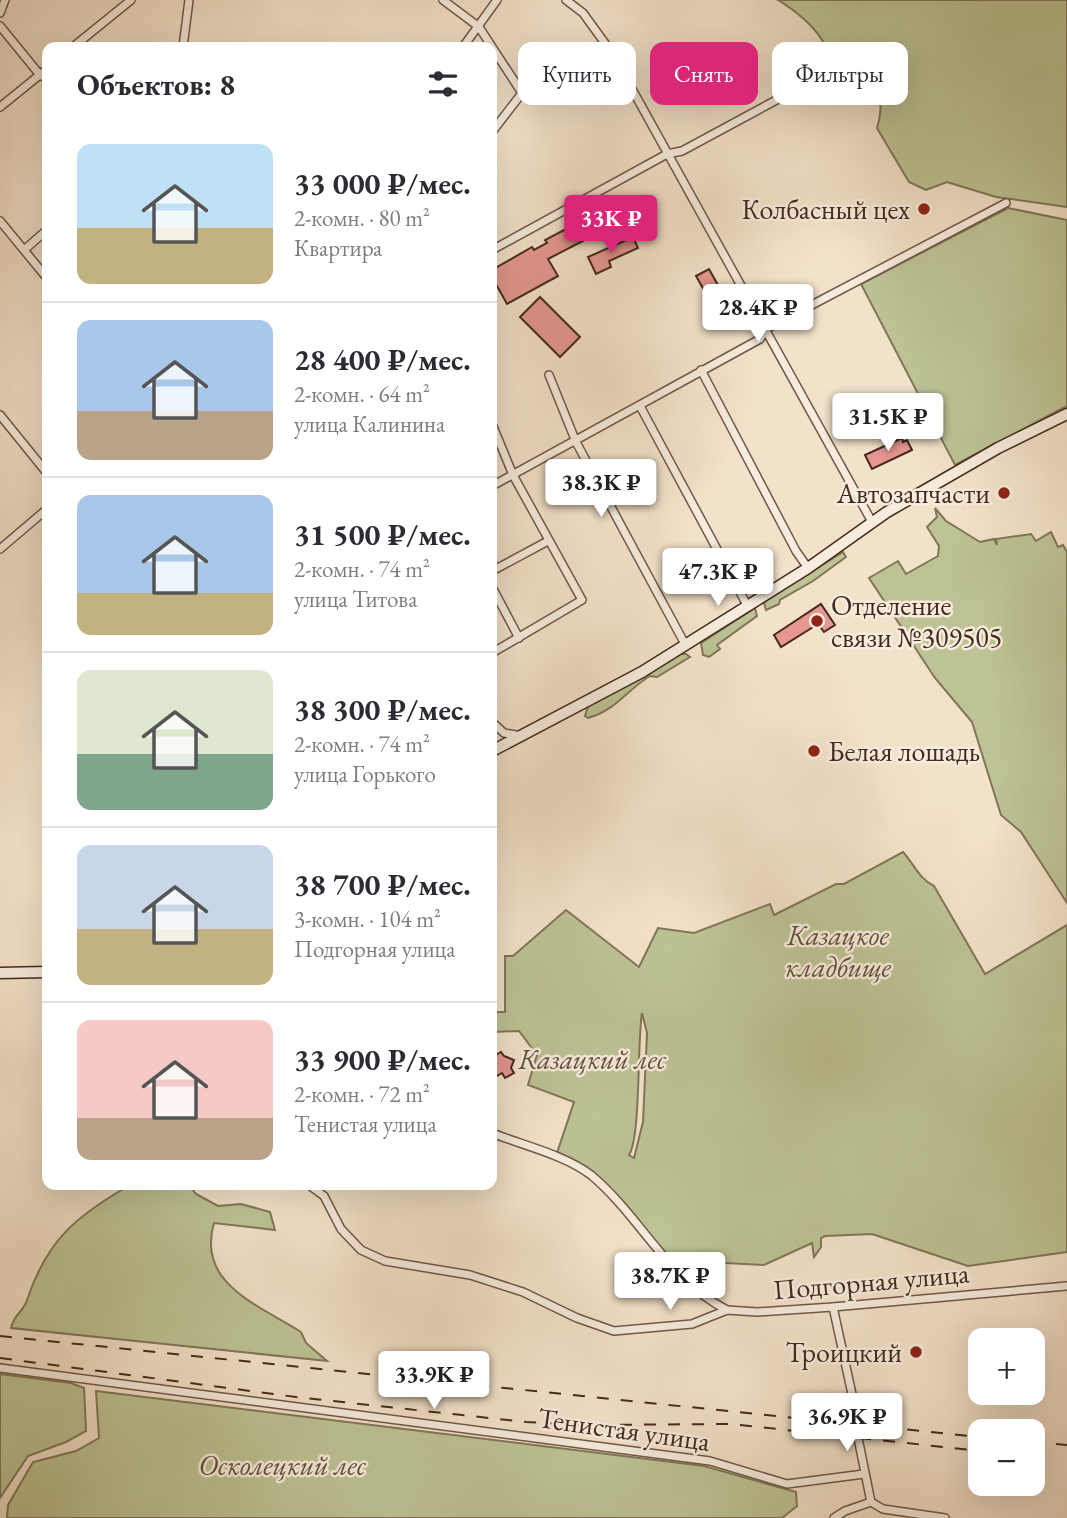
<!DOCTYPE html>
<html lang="ru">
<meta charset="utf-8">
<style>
body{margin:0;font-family:"EB Garamond",serif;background:#f2f2f3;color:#2b2b33;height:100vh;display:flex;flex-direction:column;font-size:26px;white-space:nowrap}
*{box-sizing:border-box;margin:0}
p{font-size:23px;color:#7c7c81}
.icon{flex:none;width:38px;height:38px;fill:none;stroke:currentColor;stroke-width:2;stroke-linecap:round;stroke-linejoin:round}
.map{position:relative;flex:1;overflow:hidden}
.panel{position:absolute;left:42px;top:42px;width:455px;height:1148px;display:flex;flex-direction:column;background:#fff;border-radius:14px;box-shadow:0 7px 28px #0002}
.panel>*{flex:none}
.top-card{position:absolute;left:518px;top:42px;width:443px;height:63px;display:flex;gap:14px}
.fabs{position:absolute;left:968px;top:1328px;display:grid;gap:14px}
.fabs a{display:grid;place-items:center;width:77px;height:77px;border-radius:14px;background:#fff;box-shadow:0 7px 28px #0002;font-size:35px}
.price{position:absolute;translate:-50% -60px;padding:0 16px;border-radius:7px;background:#fff;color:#222;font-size:23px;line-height:46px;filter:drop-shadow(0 2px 4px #0008)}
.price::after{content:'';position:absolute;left:50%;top:42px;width:21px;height:16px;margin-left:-10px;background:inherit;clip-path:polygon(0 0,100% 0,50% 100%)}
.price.selected{background:#db2777;color:#fff}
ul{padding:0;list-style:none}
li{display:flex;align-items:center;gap:21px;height:175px;padding:0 35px}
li+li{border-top:2px solid #e1e1e2}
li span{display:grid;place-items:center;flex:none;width:196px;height:140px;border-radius:14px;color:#555}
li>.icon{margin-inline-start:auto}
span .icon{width:84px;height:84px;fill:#fffc;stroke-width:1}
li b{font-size:30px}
h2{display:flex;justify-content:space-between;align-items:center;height:84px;padding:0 35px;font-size:30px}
.tag{padding:0 24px;border-radius:14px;background:#fff;box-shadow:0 7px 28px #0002;font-size:24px;line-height:63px}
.tag.selected{background:#db2777;color:#fff}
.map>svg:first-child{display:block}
.green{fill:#bdc395;stroke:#807658;stroke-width:2;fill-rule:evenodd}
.building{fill:#e69791;stroke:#44291c;stroke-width:2}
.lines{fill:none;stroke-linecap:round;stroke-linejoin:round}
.minor-casing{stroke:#705748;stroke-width:10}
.secondary-casing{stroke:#44291c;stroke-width:13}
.minor{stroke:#f7ecdd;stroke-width:7}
.secondary{stroke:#f7ecdd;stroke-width:10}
.rail{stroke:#44291c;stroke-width:2;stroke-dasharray:12 12;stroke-linecap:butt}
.poi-dot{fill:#8f2418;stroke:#f7ecdd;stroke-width:2.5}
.labels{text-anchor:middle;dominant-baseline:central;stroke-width:5;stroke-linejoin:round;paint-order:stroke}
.poi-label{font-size:28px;fill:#44291c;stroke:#f7ecdd;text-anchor:end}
.park-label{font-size:28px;font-style:italic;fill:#62503a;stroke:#f7ecdd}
.street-label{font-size:28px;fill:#44291c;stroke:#f7ecdd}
</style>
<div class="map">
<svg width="1067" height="1518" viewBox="0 0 1067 1518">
<rect width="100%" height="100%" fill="#f3e2ca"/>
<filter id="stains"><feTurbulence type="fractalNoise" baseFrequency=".00286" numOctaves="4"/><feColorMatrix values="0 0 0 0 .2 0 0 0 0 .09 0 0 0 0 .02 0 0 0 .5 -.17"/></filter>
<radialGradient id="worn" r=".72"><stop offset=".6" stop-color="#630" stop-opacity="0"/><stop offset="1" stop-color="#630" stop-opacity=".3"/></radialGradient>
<!-- green -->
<g class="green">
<path d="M778,0H1067V207L996,197L947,182L926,190L909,182L877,128C892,77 856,90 834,65C829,58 826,48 822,40C812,24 794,10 778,0Z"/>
<polygon points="1008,208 1067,220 1067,406 955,465 861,284"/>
<polygon points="935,508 946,521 980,542 994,539 997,545 996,539 1031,534 1036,541 1051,532 1058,547 1063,545 1067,552 1067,903 1021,832 1001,815 972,722 935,678 869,578 898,561 906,574 938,556 939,546 927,527 937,517"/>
<polygon points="843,552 846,557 813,581 780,600 779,604 766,610 764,603 767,600"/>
<polygon points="755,608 757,616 717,645 720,649 709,657 703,655 701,643"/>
<path d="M680,654H686L690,657L657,677L650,676C628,689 615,711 588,718L585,716L588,706Z"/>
<path d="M903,852C914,864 919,879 934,886L985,974L1067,925V1252L968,1266L872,1234L825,1236L821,1238V1247L814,1257L812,1243L764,1265L705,1262L695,1286L619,1200L557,1153L574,1102L528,1085L537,1055L519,1031L492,1032V1012H505V956H513L566,910L639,967L658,928L694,933L770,904L774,915L836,884H844ZM642,1013L647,1033L643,1122L634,1158L629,1155C641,1137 637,1042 642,1013Z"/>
<path d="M130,1185H189L196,1194L218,1206L241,1204L270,1212L275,1230L214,1223C196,1284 259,1305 301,1332L306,1343L327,1361L11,1328C14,1314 24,1311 27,1300C47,1240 76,1216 130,1185Z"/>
<polygon points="0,1374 71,1383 84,1388 86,1431 66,1442 28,1456 0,1498"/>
<polygon points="96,1391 704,1466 796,1492 797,1506 782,1518 7,1518 8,1505 33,1462 76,1451 99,1438"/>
</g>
<!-- building -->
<g class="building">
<polygon points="620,200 629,217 548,259 558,276 507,304 492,277 492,270 532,247 534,250 547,243 545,240"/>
<polygon points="633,237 638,248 609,261 611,267 596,274 588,257"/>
<polygon points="709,269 737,319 724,326 696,276"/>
<polygon points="540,297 580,337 560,357 520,317"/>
<polygon points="902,438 903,442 907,440 912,450 872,469 865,455"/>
<polygon points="821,604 835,625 824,632 818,624 781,647 774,635"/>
<polygon points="501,1052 504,1056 514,1060 511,1068 514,1073 505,1078 502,1073 492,1079 492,1063 495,1062 492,1057"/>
</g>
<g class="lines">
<defs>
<g id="minor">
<polyline points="443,0 479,27 522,93 492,132"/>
<polyline points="566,0 583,13 612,53 872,522"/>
<polyline points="0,13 5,0"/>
<polyline points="0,26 40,75 47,79"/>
<polyline points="73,47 131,0"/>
<polyline points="183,47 189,0"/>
<polyline points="463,47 497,0"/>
<polyline points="0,107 47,69"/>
<polyline points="0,221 47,278"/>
<polyline points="24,250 47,230"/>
<polyline points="492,250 667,154 682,151 832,70"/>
<polyline points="701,370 796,551 808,568"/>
<polyline points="549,375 576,442 686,646"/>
<polyline points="640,406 748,607"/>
<polyline points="0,415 47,473"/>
<polyline points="492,424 513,475 582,600 492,653"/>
<polyline points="492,486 760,339 766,329 1006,203"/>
<polyline points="0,549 47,509"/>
<polyline points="492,571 548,541"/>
<polyline points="492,587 519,638"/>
<polyline points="492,722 504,733 522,736"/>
<path d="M492,1133C522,1145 565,1155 591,1175C641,1217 668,1280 727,1310"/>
<polyline points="309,1185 324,1196 341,1229 361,1250 385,1261 470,1275 523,1292 577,1318 614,1331 692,1324 727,1310 757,1312 833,1307 1067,1286"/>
<polyline points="833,1307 857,1417 858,1438 871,1502 883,1509 945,1518"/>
<polyline points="0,1368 710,1461 787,1484 864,1474"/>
<polyline points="834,1518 845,1511 871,1502"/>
</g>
<g id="secondary">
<polyline points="492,751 642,672 808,568 887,512 998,448 1067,414"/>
<polyline points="0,973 47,972"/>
</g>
</defs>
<!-- minor casing -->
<use href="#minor" class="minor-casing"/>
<!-- secondary casing -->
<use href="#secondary" class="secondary-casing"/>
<!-- minor -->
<use href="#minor" class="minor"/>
<!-- secondary -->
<use href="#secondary" class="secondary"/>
<!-- rail -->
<g class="rail">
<polyline points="0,1336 980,1437"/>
<polyline points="0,1358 296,1397 526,1422 584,1425 731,1424 980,1451"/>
<polyline points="1032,1442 1067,1445"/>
</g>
</g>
<!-- markers -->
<g class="poi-dot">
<circle cx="924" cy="209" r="7"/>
<circle cx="1004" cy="493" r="7"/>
<circle cx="817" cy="621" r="7"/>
<circle cx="814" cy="751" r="7"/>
<circle cx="916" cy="1352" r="7"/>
</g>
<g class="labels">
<!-- poi labels -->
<g class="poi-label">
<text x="910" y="209">Колбасный цех</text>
<text x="990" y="493">Автозапчасти</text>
<text x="831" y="605" text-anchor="start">Отделение<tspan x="831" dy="32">связи №309505</tspan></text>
<text x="828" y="751" text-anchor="start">Белая лошадь</text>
<text x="902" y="1352">Троицкий</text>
</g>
<!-- park labels -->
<g class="park-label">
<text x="838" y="935">Казацкое<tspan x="838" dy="32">кладбище</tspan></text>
<text x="592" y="1059">Казацкий лес</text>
<text x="282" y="1465">Осколецкий лес</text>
</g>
<!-- street labels -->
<g class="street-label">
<text transform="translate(871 1281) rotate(-5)">Подгорная улица</text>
<text transform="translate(624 1429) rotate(8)">Тенистая улица</text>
</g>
</g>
<rect width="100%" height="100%" filter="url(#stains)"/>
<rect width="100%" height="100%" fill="url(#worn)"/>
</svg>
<div class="fabs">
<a>+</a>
<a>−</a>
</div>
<b class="price selected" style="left:611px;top:255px">33K ₽</b>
<b class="price" style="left:758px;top:344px">28.4K ₽</b>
<b class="price" style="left:888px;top:453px">31.5K ₽</b>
<b class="price" style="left:601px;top:519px">38.3K ₽</b>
<b class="price" style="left:718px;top:608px">47.3K ₽</b>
<b class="price" style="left:670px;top:1312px">38.7K ₽</b>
<b class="price" style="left:434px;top:1411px">33.9K ₽</b>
<b class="price" style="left:847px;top:1453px">36.9K ₽</b>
<div class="top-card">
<a class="tag">Купить</a>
<a class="tag selected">Снять</a>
<a class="tag">Фильтры</a>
</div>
<section class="panel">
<h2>Объектов: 8<svg class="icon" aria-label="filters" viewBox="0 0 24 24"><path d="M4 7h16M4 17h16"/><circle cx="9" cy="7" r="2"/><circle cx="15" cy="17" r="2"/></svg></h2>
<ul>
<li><span style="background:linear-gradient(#bfe0f5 60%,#c2b280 0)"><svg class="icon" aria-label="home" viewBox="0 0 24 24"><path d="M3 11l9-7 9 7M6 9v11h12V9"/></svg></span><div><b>33 000 ₽/мес.</b><p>2-комн. · 80 m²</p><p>Квартира</p></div></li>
<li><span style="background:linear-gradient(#a9c7e8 65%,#b9a48a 0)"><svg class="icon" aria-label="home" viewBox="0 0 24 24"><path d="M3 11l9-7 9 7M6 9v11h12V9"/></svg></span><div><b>28 400 ₽/мес.</b><p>2-комн. · 64 m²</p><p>улица Калинина</p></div></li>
<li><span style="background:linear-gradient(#a9c7e8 70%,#c2b280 0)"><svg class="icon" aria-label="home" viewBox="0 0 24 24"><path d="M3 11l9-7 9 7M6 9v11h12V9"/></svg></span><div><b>31 500 ₽/мес.</b><p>2-комн. · 74 m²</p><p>улица Титова</p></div></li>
<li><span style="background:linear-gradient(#dfe7d0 60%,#7fa58c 0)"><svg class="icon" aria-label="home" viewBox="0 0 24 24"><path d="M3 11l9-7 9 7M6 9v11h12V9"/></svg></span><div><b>38 300 ₽/мес.</b><p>2-комн. · 74 m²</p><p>улица Горького</p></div></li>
<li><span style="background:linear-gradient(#c9d6e8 60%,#c2b280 0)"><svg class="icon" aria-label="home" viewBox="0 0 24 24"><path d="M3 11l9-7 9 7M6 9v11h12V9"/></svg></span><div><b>38 700 ₽/мес.</b><p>3-комн. · 104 m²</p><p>Подгорная улица</p></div></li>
<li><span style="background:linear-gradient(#f6c9c9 70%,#b9a48a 0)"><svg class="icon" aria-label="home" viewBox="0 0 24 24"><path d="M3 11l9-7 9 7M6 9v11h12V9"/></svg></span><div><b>33 900 ₽/мес.</b><p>2-комн. · 72 m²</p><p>Тенистая улица</p></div></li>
</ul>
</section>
</div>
